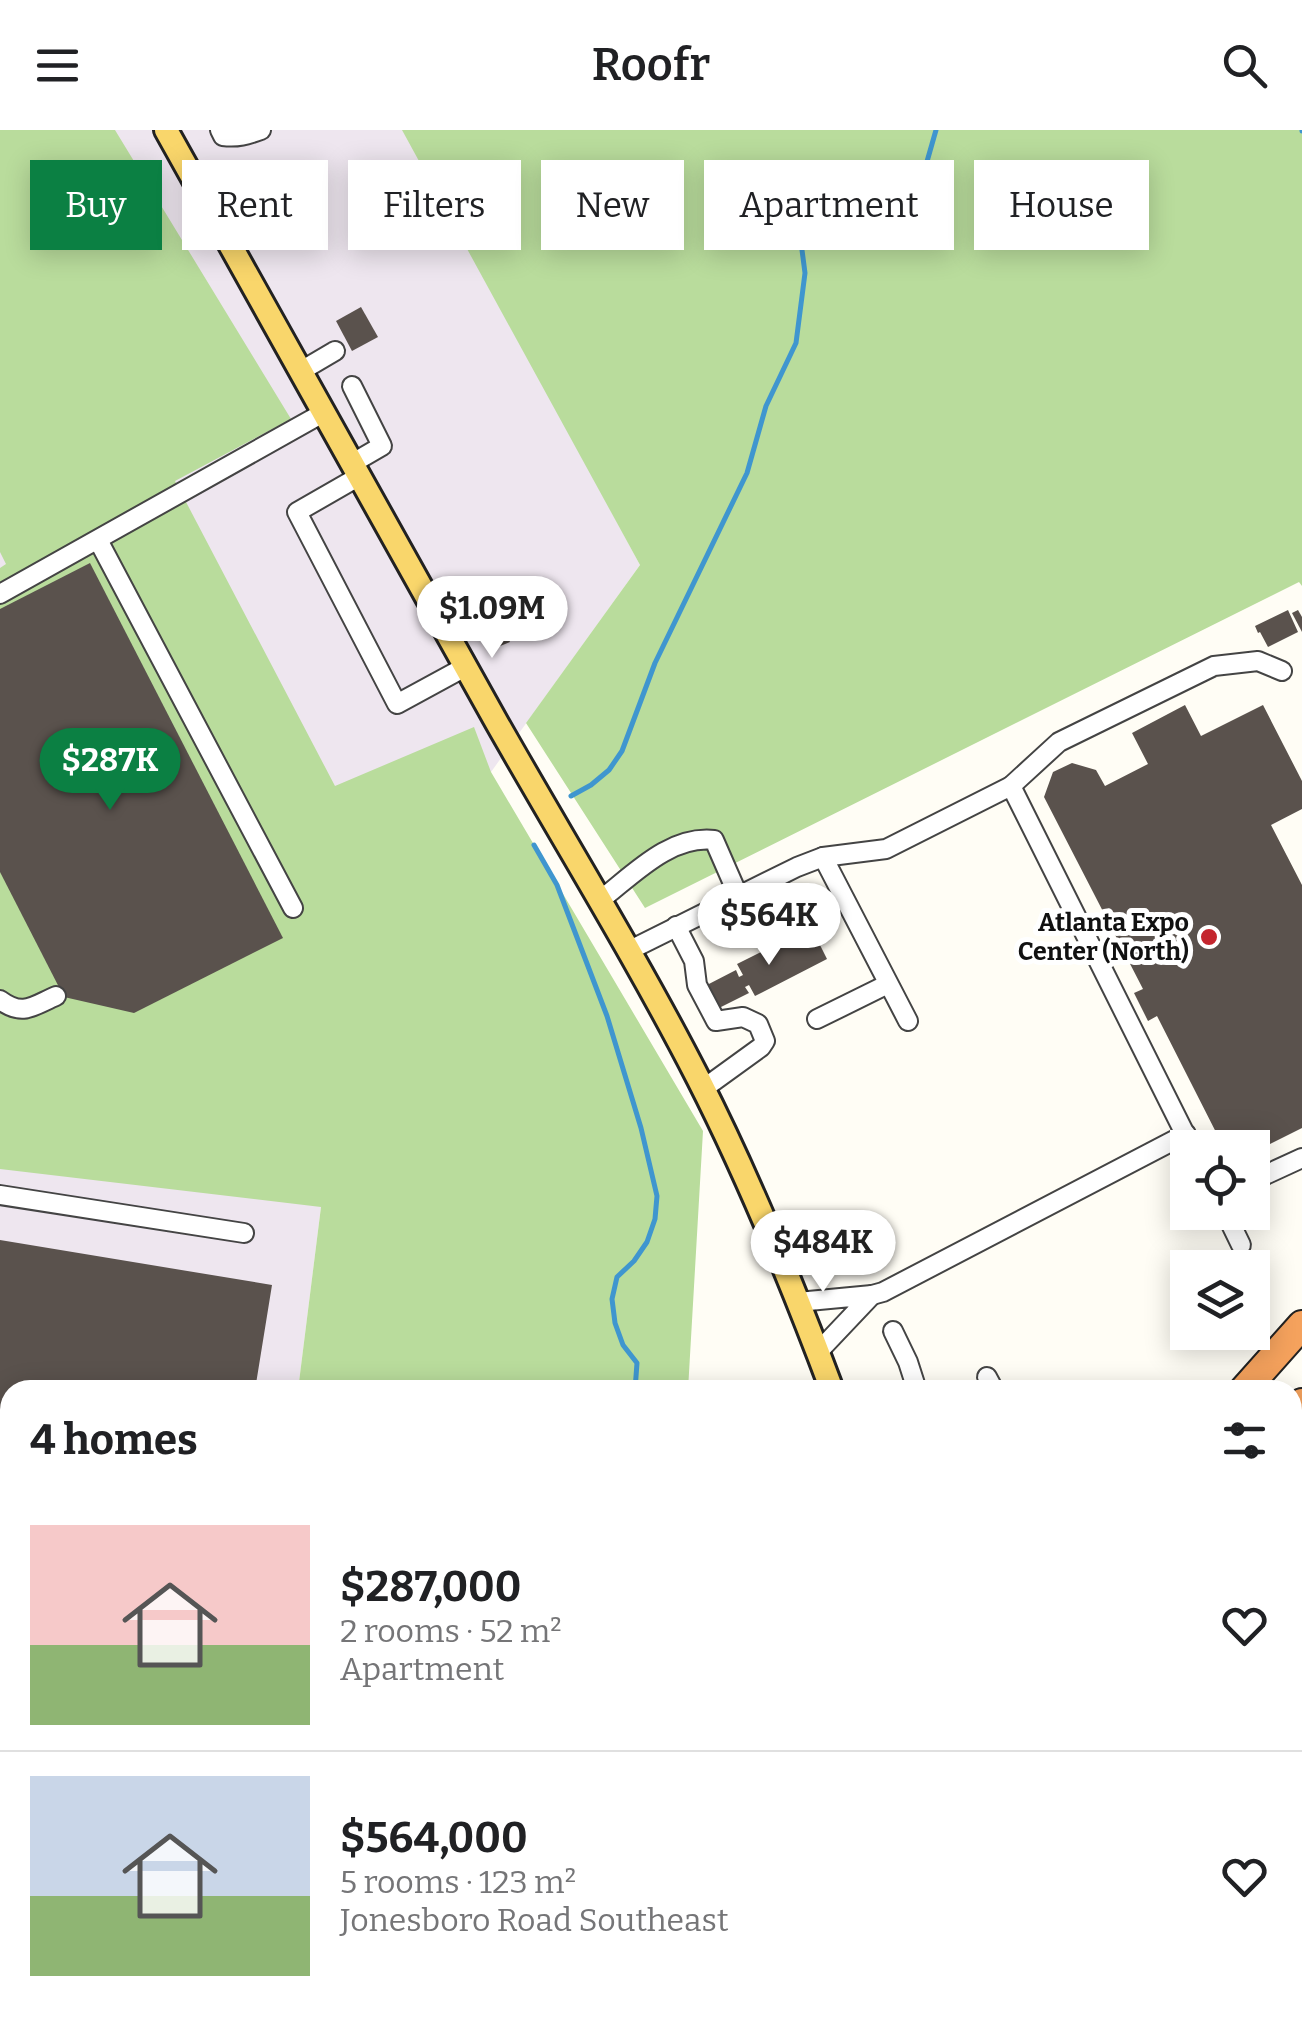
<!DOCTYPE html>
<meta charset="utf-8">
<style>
body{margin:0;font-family:Bitter,serif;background:#f6f6f6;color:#202124;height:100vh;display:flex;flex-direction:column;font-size:38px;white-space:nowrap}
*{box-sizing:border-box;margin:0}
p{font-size:32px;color:#757577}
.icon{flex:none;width:55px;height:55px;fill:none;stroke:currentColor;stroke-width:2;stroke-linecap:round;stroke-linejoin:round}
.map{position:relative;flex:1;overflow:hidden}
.details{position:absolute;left:0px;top:1250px;width:1302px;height:640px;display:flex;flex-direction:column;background:#fff;border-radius:30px 30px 0 0;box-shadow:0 5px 25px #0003}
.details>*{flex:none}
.banner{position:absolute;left:30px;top:30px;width:1242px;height:90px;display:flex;gap:20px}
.fabs{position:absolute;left:1170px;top:1000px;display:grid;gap:20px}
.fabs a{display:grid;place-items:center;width:100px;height:100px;border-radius:0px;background:#fff;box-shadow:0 5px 25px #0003;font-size:50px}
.price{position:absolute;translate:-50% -85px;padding:0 22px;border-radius:35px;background:#fff;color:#222;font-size:32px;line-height:65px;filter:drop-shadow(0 2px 5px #0008)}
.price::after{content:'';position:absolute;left:50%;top:60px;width:30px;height:22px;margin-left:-15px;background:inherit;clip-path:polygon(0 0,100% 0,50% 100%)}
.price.active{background:#0b8043;color:#fff}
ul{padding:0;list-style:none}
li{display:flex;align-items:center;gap:30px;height:250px;padding:0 30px}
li+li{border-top:2px solid #e0e0e0}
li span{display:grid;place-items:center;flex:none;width:280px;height:200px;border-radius:0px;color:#555}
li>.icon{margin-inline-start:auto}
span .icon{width:120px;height:120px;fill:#fffc;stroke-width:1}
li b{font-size:42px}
h2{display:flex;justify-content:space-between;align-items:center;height:120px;padding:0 30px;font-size:42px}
.chip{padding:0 35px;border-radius:0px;background:#fff;box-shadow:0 5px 25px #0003;font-size:35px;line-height:90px}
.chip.active{background:#0b8043;color:#fff}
header{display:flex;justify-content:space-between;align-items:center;height:130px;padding:0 30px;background:#fff;font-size:45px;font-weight:600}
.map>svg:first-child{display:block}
.industrial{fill:#eee6ef}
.forest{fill:#b9dc9c}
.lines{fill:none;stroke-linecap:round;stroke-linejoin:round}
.stream{stroke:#3f96cf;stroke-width:5}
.building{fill:#5a524d}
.minor-casing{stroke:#444;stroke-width:22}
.major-casing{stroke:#222;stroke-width:28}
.highway-casing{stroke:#222;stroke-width:32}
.minor{stroke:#fff;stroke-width:18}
.major{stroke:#f9d66b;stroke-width:22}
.highway{stroke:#f5a25d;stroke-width:28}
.poi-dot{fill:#c4262e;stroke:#fff;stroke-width:4}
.labels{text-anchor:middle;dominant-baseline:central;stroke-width:10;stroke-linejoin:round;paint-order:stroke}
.poi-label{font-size:25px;font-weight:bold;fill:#111;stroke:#fff;text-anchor:end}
</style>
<header><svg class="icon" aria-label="menu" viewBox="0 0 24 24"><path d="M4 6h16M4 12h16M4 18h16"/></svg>Roofr<svg class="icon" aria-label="search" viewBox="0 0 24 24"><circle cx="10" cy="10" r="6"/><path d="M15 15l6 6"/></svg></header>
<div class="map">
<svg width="1302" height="1890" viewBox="0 0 1302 1890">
<rect width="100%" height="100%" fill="#fffdf5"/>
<!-- industrial -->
<polygon class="industrial" points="0,0 406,0 640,435 491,642 321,1077 298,1260 10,1260 10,1880 212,1880 210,1890 0,1890"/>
<!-- forest -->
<g class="forest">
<polygon points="0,0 115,0 291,289 175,351 335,656 474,597 491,642 703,1001 688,1260 298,1260 321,1077 0,1039 0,438 6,434 0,422"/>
<polygon points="402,0 1302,0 1302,456 1299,452 645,778 526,593 640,435"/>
<polygon points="1302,1675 1302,1788 1293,1789 1293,1709"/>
<polygon points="212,1880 741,1880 739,1890 210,1890"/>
</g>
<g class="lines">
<!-- stream -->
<g class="stream">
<polyline points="1302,0 1302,1"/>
<polyline points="571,666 591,655 609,640 622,621 655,533 747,343 766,276 796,213 805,143 802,120 808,98 838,62 858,49 880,45 902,51 924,42 936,0"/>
<polyline points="534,715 557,755 607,886 641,998 657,1066 655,1089 647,1112 634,1131 617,1147 612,1169 615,1193 623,1215 637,1233 635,1260"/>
<polyline points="547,1890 550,1880"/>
</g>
</g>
<!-- building -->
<g class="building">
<polygon points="361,177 378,207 352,221 336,191"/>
<polygon points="90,433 283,808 134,883 64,867 0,742 0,479"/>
<polygon points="1288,480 1298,502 1268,517 1260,502 1258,503 1255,496"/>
<polygon points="1298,480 1302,487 1302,502 1292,483"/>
<polygon points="502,495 510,512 488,521 482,510 491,508 488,501"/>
<polygon points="1185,575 1201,606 1263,575 1302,651 1302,679 1271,695 1302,755 1302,998 1252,1023 1252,1018 1224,1018 1157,886 1148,891 1134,863 1143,859 1044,667 1053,642 1072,633 1096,640 1105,656 1148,634 1132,603"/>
<polygon points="811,797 827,829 755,866 749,855 745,857 749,863 717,879 705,856 736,840 739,847 743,845 737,834"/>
<polygon points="0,1110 272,1155 255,1260 10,1260 10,1836 0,1834"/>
</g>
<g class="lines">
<defs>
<g id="minor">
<path d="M220,0L223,6C237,8 247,5 261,0"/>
<polyline points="301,241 335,221"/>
<polyline points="351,334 382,316 352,256"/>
<polyline points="358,347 297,382 397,574 465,537"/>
<polyline points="98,410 293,778"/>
<polyline points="0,464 323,283"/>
<polyline points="1011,656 1059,612 1214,536 1258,531 1282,541"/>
<polyline points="823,727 908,891"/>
<path d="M599,771C632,746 669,705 714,710L738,765"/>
<polyline points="676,796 694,831 697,855 716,891 743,887 758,894 765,911 761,917 703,959"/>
<polyline points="628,821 797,737 823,727 886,719 1011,656 1192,1018"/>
<path d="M0,870C23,887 33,876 56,866"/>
<polyline points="817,889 888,854"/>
<polyline points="1252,1051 1302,1028"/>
<polyline points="0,1065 244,1103"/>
<polyline points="1225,1082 1241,1115"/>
<polyline points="872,1165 883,1162 1186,1004"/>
<polyline points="798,1172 872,1165 818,1222"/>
<polyline points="893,1201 908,1232 917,1260"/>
<polyline points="987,1247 994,1260"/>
<polyline points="1292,1855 1302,1855"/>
<polyline points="0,1879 63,1890"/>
<polyline points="1281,1890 1283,1880"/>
</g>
<g id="major">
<path d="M166,0C276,198 386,396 497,593C564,711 636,827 698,948C750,1050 792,1153 832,1260"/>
<polyline points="1036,1880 1039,1890"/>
<polyline points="1065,1880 1069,1890"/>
</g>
<g id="highway">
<polyline points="1244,1260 1302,1195"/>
<polyline points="1292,1288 1302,1273"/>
<polyline points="1292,1363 1302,1349"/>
<polyline points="1292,1438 1302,1417"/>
<polyline points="780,1890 782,1880"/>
<polyline points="901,1890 907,1880"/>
<polyline points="954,1890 960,1880"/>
<polyline points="1179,1890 1180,1880"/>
</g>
</defs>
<!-- minor casing -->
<use href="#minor" class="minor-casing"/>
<!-- major casing -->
<use href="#major" class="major-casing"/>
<!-- highway casing -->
<use href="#highway" class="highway-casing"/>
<!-- minor -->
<use href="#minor" class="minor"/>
<!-- major -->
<use href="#major" class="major"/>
<!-- highway -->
<use href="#highway" class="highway"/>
</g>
<!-- markers -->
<circle class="poi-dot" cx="1209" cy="807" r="10"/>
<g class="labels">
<!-- poi labels -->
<g class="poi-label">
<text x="1189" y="793">Atlanta Expo<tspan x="1189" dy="29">Center (North)</tspan></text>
</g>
</g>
</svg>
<div class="fabs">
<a><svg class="icon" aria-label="locate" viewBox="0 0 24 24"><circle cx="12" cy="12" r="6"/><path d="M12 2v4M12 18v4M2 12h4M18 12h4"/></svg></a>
<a><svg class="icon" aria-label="layers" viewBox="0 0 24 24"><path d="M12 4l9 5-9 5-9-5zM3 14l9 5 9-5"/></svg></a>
</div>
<b class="price" style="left:492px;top:531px">$1.09M</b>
<b class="price active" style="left:110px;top:683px">$287K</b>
<b class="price" style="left:769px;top:838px">$564K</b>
<b class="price" style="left:823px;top:1165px">$484K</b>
<div class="banner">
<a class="chip active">Buy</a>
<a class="chip">Rent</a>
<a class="chip">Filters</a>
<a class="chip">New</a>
<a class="chip">Apartment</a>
<a class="chip">House</a>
</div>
<section class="details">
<h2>4 homes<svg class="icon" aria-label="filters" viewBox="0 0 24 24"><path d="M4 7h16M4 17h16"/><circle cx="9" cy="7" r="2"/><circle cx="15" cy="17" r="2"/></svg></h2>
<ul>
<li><span style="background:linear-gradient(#f6c9c9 60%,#8fb573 0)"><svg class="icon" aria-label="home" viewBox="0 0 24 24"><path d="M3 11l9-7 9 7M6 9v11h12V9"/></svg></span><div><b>$287,000</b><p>2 rooms · 52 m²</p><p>Apartment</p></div><svg class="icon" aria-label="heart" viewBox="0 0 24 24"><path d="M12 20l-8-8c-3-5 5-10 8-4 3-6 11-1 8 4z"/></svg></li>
<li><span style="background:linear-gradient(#c9d6e8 60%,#8fb573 0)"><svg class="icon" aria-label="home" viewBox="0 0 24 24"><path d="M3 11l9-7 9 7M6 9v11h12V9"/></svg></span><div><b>$564,000</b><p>5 rooms · 123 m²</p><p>Jonesboro Road Southeast</p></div><svg class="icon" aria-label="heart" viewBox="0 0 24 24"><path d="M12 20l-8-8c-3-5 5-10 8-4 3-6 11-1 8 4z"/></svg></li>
</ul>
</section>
</div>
